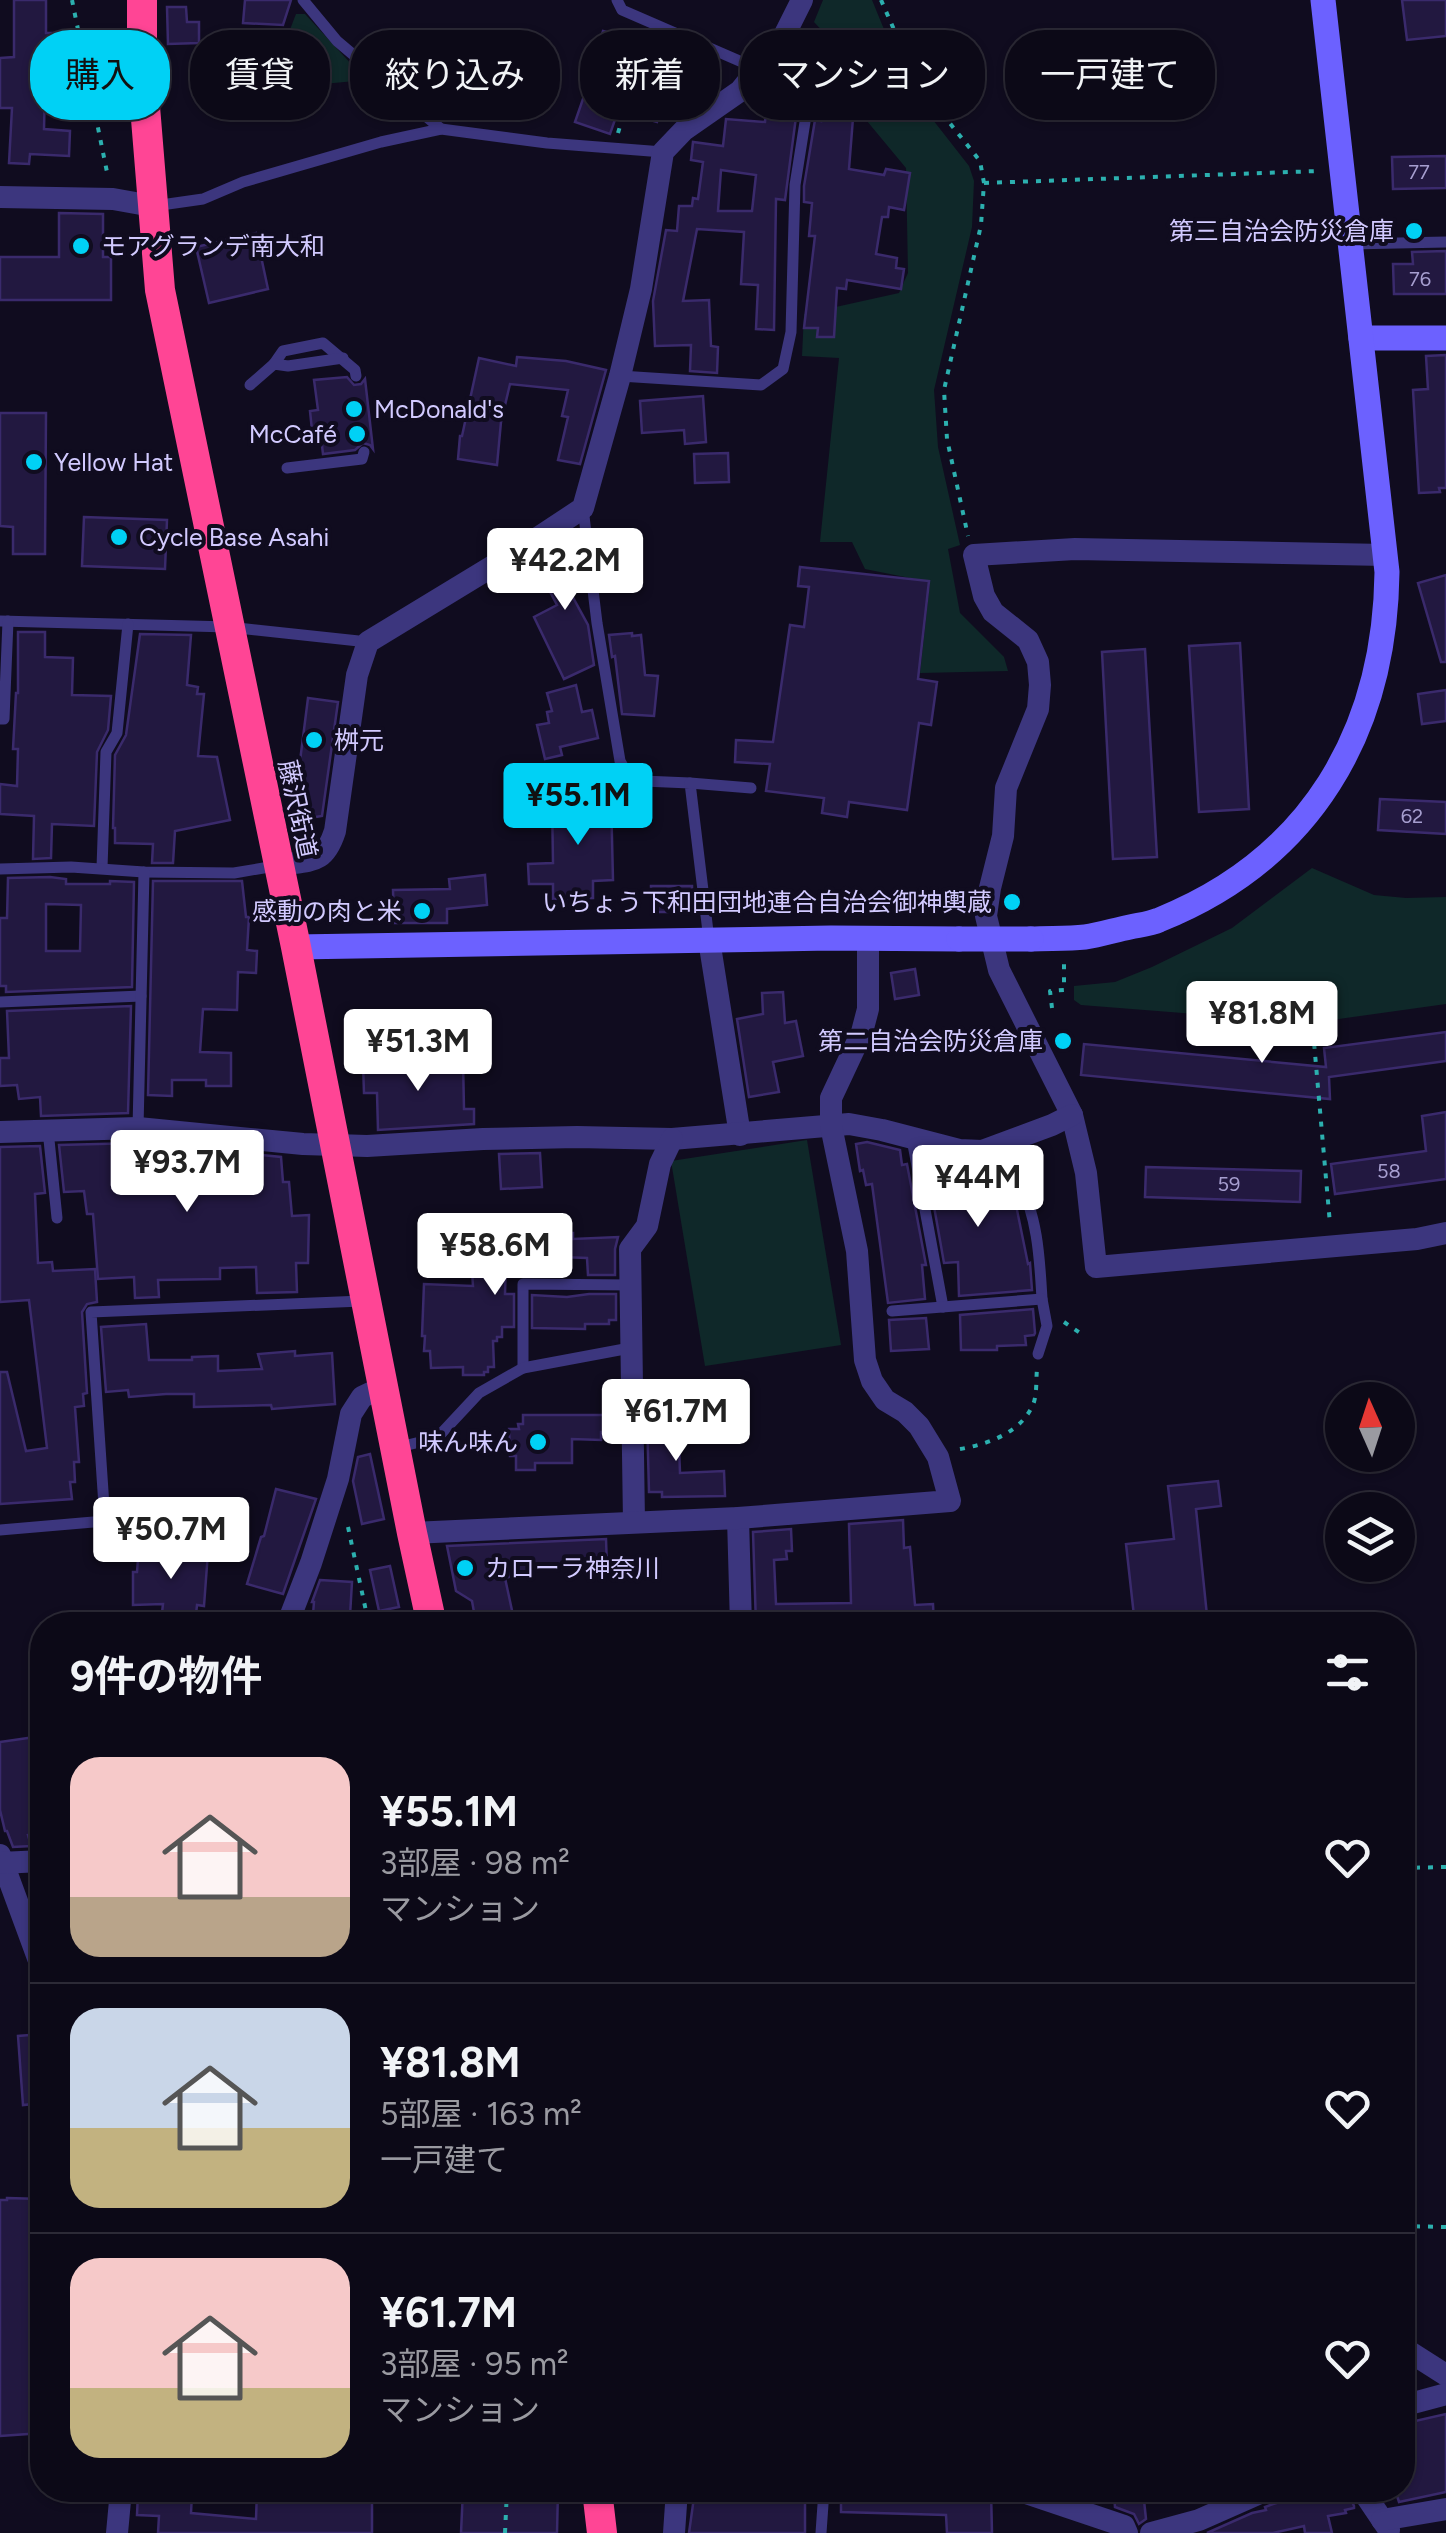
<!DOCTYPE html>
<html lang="ja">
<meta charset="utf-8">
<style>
body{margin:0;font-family:Figtree,"Noto Sans JP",sans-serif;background:#151220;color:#f1f3f6;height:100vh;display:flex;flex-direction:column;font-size:38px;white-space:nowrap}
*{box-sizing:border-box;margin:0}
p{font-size:32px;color:#9a9aa1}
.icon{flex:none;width:55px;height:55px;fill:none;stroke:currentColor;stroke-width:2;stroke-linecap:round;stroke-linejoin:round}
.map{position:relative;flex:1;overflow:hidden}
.sheet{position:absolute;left:30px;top:1612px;width:1385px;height:890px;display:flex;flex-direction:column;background:#0c0917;border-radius:40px;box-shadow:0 2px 8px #0004,0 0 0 2px #2c2a36}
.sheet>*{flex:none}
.top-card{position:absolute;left:30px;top:30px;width:1388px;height:90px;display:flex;gap:20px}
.needle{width:65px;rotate:357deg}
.fabs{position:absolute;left:1325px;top:1382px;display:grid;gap:20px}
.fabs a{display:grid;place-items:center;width:90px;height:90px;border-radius:50%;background:#0c0917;box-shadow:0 2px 8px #0004,0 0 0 2px #2c2a36;font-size:50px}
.price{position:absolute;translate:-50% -85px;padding:0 22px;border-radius:10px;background:#fff;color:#222;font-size:32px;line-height:65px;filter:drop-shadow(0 2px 5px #0008)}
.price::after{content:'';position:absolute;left:50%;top:60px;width:30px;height:22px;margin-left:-15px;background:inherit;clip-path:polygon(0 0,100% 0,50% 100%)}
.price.active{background:#00d1f5;color:#111}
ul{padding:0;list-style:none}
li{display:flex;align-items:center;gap:30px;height:250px;padding:0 40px}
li+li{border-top:2px solid #2c2a36}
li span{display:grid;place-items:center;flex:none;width:280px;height:200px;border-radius:30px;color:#555}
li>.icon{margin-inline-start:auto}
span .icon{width:120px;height:120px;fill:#fffc;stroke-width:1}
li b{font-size:42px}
h2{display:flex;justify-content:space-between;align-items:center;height:120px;padding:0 40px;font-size:42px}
.pill{padding:0 35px;border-radius:40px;background:#0c0917;box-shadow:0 2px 8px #0004,0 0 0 2px #2c2a36;font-size:35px;line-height:90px}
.pill.active{background:#00d1f5;color:#111}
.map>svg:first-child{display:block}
.green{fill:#0f2829}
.building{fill:#221840;stroke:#3a2a6c;stroke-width:2.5;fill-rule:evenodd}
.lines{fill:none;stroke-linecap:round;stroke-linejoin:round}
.path{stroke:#2cb0af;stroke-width:4;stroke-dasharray:5 8;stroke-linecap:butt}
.lane{stroke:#3c367e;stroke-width:11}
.street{stroke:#3c367e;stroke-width:22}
.secondary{stroke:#6c61ff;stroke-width:25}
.highway{stroke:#ff4595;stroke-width:30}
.secondary-bridge{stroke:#6c61ff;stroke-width:25}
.poi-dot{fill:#00d1f5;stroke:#100c1f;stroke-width:4}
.labels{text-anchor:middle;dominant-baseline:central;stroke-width:8;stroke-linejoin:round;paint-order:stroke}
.number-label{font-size:20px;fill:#a69ecf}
.poi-label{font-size:25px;fill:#d2caff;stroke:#100c1f;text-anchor:end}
.street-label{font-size:25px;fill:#d2caff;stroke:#100c1f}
</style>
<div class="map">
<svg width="1446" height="2533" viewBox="0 0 1446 2533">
<rect width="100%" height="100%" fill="#100c1f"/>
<!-- green -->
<g class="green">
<polygon points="823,0 872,0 908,88 969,166 974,181 972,227 934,390 938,447 960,545 948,549 960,613 1004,657 1008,671 920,673 930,582 865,569 852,542 820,542 839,358 802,356 804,314 899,293 908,273 906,168 857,109 847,57 814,22"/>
<polygon points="296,14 305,14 366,80 280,88 279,58"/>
<polygon points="1312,868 1374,895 1406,898 1446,897 1446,1004 1310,1023 1081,1005 1074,1000 1074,986 1115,982 1152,967 1232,928"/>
<polygon points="807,1140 841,1345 705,1366 671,1161"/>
</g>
<!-- building -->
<g class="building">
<polygon points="14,0 46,0 46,33 61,33 65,85 45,85 44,129 70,131 69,156 30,154 29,164 9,163 12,108 0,108 0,58 14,57"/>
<polygon points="245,0 291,0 283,25 243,23"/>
<polygon points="1402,0 1446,0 1446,36 1407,40"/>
<polygon points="167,7 186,7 187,22 199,22 199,43 168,44"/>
<polygon points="603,31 651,44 654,34 694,51 686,75 676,71 671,87 667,86 657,122 618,111 610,134 575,122 584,96 593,99 605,60 595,57"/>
<polygon points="821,110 847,112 847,117 853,118 849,169 884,175 886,169 910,173 904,210 889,207 888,217 882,217 876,254 897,258 896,268 904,269 901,289 847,280 846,289 837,288 834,337 817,337 818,328 804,328 815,236 809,236 812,203 804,202 804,186 815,120 821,121"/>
<path d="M766,112L796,117L785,200L776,199L774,330L756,329L758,285L741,284L744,232L697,229L683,301L709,300L711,346L718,347L717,373L690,371L691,345L655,346L653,301L666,230L677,231L679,206H692L693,198L698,199L703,162L691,160L693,142L723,146L726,119L765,122ZM721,170L756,175L752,211H718Z"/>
<polygon points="1446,156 1446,188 1393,189 1392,157"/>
<polygon points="59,213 103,214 103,257 111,257 111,300 0,300 0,257 59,257"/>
<polygon points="256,233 268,289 209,303 196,247"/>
<polygon points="1446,251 1446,294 1394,294 1393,264 1413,264 1412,252"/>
<polygon points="1446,355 1446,488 1439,488 1440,492 1419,493 1413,390 1428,389 1426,356"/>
<polygon points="517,357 566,361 606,370 580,464 558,460 568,417 562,416 568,390 510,384 501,422 497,465 458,459 460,436 462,436 479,358 516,366"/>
<polygon points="347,377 354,385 361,384 365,379 373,449 370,445 363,443 355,450 323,454 320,429 312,430 310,411 318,410 314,380"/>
<polygon points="703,396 706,442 685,444 684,430 642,433 640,401"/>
<polygon points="0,413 46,413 45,554 13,554 13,527 0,526"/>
<polygon points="728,453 729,482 695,483 694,454"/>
<polygon points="84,517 167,520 165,569 82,566"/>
<polygon points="571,534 579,549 572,553 581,572 564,581 588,625 594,665 564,679 534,617 557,605 546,584 554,580 540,555"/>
<polygon points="800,567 929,581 918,679 937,682 931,725 919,723 907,810 849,802 847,817 822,813 824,798 766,791 770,764 735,762 736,740 773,742 790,625 804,627 809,587 798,586"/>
<polygon points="1446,575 1446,662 1441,662 1418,583"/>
<polygon points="18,632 45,632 45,657 73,658 72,695 111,696 108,730 97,752 94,826 52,824 51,858 33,859 34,816 0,814 0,784 17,786 18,749 13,749 16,693 18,693"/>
<polygon points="632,633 632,636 641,635 645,675 658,676 654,716 622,714 615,656 612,657 609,635"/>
<polygon points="140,634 191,635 187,685 198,687 197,694 204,694 198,756 217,757 230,820 175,831 173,863 152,863 153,844 115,843 115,828 113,828 115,755 126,735"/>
<polygon points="1240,643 1249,809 1199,812 1189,646"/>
<polygon points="1145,649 1157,857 1113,859 1102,652"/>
<polygon points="576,685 582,712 592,710 598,738 560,747 562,755 545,759 537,725 549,723 547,712 552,711 547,693"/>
<polygon points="1446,690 1446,721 1422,724 1418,694"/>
<polygon points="308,698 338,702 322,816 309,818 299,769"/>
<polygon points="611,797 613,880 593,881 593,898 553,899 553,884 529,884 528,864 553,863 552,798"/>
<polygon points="1380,799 1446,802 1446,834 1378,830"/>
<polygon points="485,875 487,905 447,909 447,923 394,923 393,890 450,889 449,879"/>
<path d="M50,877L66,879V884H110V881L134,882L132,987L6,992V986H0V918H7L8,878ZM46,904L81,905L80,951H46Z"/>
<polygon points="153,881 242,881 246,917 249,917 247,950 257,951 256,973 238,972 237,1010 203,1009 200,1052 231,1053 231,1086 206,1086 206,1080 172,1080 172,1096 148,1095"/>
<rect x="651" y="886" width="41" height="26"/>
<polygon points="915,969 919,995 895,999 891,973"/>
<polygon points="783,992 785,1023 796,1021 803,1056 773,1062 779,1092 749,1097 737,1019 763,1014 762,993"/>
<polygon points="131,1006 128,1113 41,1116 40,1097 19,1099 17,1085 0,1086 0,1058 9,1058 7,1011"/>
<polygon points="1446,1032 1446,1061 1329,1077 1330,1099 1081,1075 1084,1044 1326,1067 1324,1048"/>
<polygon points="463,1060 464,1109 474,1109 474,1124 378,1130 377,1093 364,1093 363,1063"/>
<polygon points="1446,1112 1446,1179 1335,1194 1331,1164 1426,1151 1422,1116"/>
<polygon points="867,1142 900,1150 902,1165 907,1164 926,1265 922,1265 925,1299 888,1303 872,1184 866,1185 863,1170 860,1171 856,1144"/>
<polygon points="138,1143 155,1145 156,1149 191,1148 192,1167 233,1163 232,1152 281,1157 283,1182 289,1182 292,1216 309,1215 308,1263 296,1263 297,1292 257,1293 256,1267 220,1268 220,1279 158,1280 159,1297 135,1298 134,1277 98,1279 93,1214 87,1214 84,1191 64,1192 59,1145"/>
<polygon points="40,1146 45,1193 35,1194 38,1263 52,1262 53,1271 95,1269 97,1302 87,1304 82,1312 87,1393 83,1394 84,1406 75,1407 79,1462 74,1462 75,1482 70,1482 72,1499 0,1504 0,1372 7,1372 26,1451 47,1448 29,1300 0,1302 0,1147"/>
<polygon points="540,1153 542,1187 501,1189 499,1154"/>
<polygon points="937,1160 971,1166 971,1171 986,1168 1001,1181 1006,1208 1016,1205 1028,1264 1030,1263 1032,1290 959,1296 958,1262 944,1263 926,1161"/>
<polygon points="1146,1167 1301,1171 1300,1202 1145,1197"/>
<polygon points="546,1233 573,1233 573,1239 618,1237 615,1249 615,1275 588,1275 587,1258 531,1256 531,1259 506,1259 505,1294 514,1294 514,1327 502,1327 502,1337 497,1337 497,1341 493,1341 494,1367 488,1367 488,1372 484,1372 484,1375 463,1375 463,1367 431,1368 430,1351 424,1351 425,1336 422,1336 424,1284 473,1286 471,1256 477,1255 477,1251 481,1250 480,1241 507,1240 507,1236 546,1236"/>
<polygon points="589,1294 616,1294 616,1320 609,1320 609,1324 585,1324 585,1329 532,1328 532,1295 567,1297"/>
<polygon points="1033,1309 1035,1333 1034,1335 1025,1336 1026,1345 997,1346 997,1350 961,1350 960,1315"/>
<polygon points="926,1318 929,1349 891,1351 889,1320"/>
<polygon points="146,1324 149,1360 192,1360 192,1357 218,1356 218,1371 262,1369 258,1354 295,1351 295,1356 332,1353 335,1404 272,1409 271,1405 194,1407 194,1394 166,1394 129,1397 128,1390 106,1392 101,1327"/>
<polygon points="523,1415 617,1415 618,1432 601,1432 601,1440 572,1439 572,1463 535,1463 535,1470 516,1470 516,1456 510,1456 509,1429 519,1429 518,1424 523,1424"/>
<polygon points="678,1416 680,1473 724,1471 725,1496 662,1497 662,1492 649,1492 647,1417"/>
<polygon points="370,1454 384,1519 362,1524 353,1481 358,1457"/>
<polygon points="1218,1481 1221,1506 1196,1509 1208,1625 1135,1625 1126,1544 1174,1539 1168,1486"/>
<polygon points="276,1489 316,1499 283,1594 247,1584 261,1537 264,1536"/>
<polygon points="903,1520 904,1548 910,1547 915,1605 933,1604 934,1625 756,1625 753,1532 791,1529 792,1551 786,1551 787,1559 774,1560 776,1604 851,1603 849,1524"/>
<polygon points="606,1539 607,1568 546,1568 505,1578 513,1615 476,1623 472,1601 456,1591 447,1546"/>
<polygon points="139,1546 208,1552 204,1606 197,1605 195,1624 161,1621 163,1604 133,1605 133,1572 137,1572"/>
<polygon points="390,1566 399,1607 379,1611 370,1570"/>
<polygon points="320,1580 352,1582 350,1616 313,1614 314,1602 312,1602"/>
<polygon points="42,1736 42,1833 28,1835 31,1846 13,1847 7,1831 5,1831 0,1810 0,1742"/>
<polygon points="42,2034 42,2103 23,2105 18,2036"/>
<polygon points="7,2198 42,2199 42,2433 0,2436 0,2200 7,2200"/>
<polygon points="1446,2414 1446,2492 1399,2502 1395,2490 1402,2490 1402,2424"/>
<polygon points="171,2490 188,2490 188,2493 192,2494 191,2513 256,2519 257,2490 372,2490 372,2533 158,2533 159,2516 137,2515 138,2492 170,2494"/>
<polygon points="463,2490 558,2490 557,2533 461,2533"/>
<polygon points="695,2490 805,2490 805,2533 689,2533"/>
<polygon points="841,2490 991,2490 992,2533 947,2533 946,2515 841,2512"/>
<polygon points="1322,2490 1347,2490 1354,2506 1354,2508 1345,2510 1346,2513 1328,2516 1332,2533 1305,2533 1304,2526 1273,2533 1207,2533 1252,2513 1266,2510 1265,2507 1273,2504"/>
<polygon points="1143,2491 1146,2519 1139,2524 1134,2514 1115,2507 1114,2495"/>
</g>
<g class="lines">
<!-- path -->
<g class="path">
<polyline points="72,0 108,177"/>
<polyline points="881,0 917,82 980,161 984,183 981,225 944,390 947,439 968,536"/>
<polyline points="618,133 647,36"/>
<polyline points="984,183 1319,171"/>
<polyline points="1052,1008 1050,991 1064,990 1064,963"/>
<polyline points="1313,1031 1330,1224"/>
<polyline points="1064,1322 1080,1333"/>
<path d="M960,1449C989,1444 1023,1432 1034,1402C1037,1392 1036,1379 1037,1369"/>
<polyline points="348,1527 369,1625"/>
<polyline points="1402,1868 1446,1867"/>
<polyline points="1402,2226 1446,2227"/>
<polyline points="505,2533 507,2490"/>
</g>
<!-- lane -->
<g class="lane">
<polyline points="303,0 337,41 441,129"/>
<polyline points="617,0 622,10 758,69"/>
<polyline points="154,206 203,199 243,182 298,166 381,142 441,129 547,143 663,152"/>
<polyline points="1350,244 1446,242"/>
<polyline points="274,364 283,351 323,343 355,370 356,376"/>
<polyline points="620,376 761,385 783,369 791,332 795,185 808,103 740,91"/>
<polyline points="250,385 274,364 288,366 343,358"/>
<polyline points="287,468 362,459 364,452"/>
<polyline points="583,508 597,623 620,761 628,775 643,781 690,783 709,940"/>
<polyline points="0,621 229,627 368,642"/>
<polyline points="0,719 4,719 8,621"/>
<polyline points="690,783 751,788"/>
<polyline points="102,868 106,752 117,733 128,624"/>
<polyline points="0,869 71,867 144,872 234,873 275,866"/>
<polyline points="0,1002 141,996"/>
<polyline points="138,1128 144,872"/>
<polyline points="48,1130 57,1218"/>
<polyline points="912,1139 943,1307"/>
<path d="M892,1311L1042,1299C1040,1265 1038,1212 1018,1183C1009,1171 993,1161 982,1151"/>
<polyline points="1038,1354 1047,1326 1042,1299"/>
<polyline points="523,1368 523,1284 631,1285"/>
<polyline points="399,1447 437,1438 479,1393 523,1368 630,1348"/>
<polyline points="0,1530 105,1521 91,1312 362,1301"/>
<polyline points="821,2533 824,2490"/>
</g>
<!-- street -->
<g class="street">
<polyline points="0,197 113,199 152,206"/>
<polyline points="1385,555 1075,549 974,555 984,596 993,612 1028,640 1038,662 1040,685 1038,709 1006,788 1003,836 990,888 986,916 999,970 1072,1115 1086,1173 1096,1267 1417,1239 1446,1233"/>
<path d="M279,865C311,860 324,865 335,831L357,675L368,642L521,549L583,508L620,376L641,289L663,152L684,130L740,91L784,36L802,0"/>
<polyline points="709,940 740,1135"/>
<polyline points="0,1132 138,1128 303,1144 367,1146 483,1139 577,1137 672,1139 849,1124 882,1130 959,1150 982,1151 1052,1125 1072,1115"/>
<polyline points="738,1518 741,1625"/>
<polyline points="634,1522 630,1249 647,1226 660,1164 672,1139"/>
<polyline points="412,1533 738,1518 950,1501 938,1457 919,1426 905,1412 885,1400 872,1381 865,1360 857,1251 831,1126 831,1098 862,1032 868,1009 868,940"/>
<polyline points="287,1625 311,1563 338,1479 351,1414 362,1397 383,1387"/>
<polyline points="0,1855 42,1969"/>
<polyline points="0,1863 42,1861"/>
<polyline points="1402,2347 1446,2375"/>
<polyline points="1402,2406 1446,2394"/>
<polyline points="1017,2490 1124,2526 1127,2533"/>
<polyline points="1362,2490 1389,2530"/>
<polyline points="1382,2520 1446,2509"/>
<polyline points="117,2533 121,2490"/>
<polyline points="674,2533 677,2490"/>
<polyline points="1151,2533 1199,2520 1267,2490"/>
</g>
<!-- secondary -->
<g class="secondary">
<polyline points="1361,338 1446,338"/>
<path d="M1031,939C1049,938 1067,939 1085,937C1100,935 1115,930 1130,927C1139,925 1150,924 1159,920C1311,859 1385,732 1387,572L1323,0"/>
<polyline points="296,947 831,938 959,939"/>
</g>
<!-- highway -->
<g class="highway">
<polyline points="142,0 142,70 160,290 296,947 412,1533 432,1625"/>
<polyline points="597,2490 602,2533"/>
</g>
<!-- secondary-bridge -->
<polyline class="secondary-bridge" points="959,939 1031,939"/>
</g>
<!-- markers -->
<g class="poi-dot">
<circle cx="1414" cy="231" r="10"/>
<circle cx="81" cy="246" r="10"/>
<circle cx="354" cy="409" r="10"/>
<circle cx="357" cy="434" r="10"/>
<circle cx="34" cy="462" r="10"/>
<circle cx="119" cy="537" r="10"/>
<circle cx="314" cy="740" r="10"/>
<circle cx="1012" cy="902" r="10"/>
<circle cx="422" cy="911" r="10"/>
<circle cx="1063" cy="1041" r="10"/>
<circle cx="538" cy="1442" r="10"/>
<circle cx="465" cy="1568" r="10"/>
</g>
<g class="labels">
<!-- number labels -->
<g class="number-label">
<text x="1419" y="172">77</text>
<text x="1420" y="279">76</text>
<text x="1412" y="816">62</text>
<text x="1389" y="1171">58</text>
<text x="1229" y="1184">59</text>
</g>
<!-- poi labels -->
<g class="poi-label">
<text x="1394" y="231">第三自治会防災倉庫</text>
<text x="101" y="246" text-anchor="start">モアグランデ南大和</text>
<text x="374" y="409" text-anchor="start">McDonald's</text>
<text x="337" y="434">McCafé</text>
<text x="54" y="462" text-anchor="start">Yellow Hat</text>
<text x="139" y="537" text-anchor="start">Cycle Base Asahi</text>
<text x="334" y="740" text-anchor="start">桝元</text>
<text x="992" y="902">いちょう下和田団地連合自治会御神輿蔵</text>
<text x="402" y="911">感動の肉と米</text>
<text x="1043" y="1041">第二自治会防災倉庫</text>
<text x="518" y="1442">味ん味ん</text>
<text x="485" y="1568" text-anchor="start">カローラ神奈川</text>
</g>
<!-- street labels -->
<g class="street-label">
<text transform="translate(298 809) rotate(78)">藤沢街道</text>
</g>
</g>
</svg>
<div class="fabs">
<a><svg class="needle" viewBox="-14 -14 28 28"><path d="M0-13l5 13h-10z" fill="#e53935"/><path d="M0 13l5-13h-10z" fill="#9a9aa1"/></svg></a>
<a><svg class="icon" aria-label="layers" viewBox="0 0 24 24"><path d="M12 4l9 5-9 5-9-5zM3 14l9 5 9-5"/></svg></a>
</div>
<b class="price" style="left:565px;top:613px">¥42.2M</b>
<b class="price active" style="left:578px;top:848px">¥55.1M</b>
<b class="price" style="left:1262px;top:1066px">¥81.8M</b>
<b class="price" style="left:418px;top:1094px">¥51.3M</b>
<b class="price" style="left:187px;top:1215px">¥93.7M</b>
<b class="price" style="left:978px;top:1230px">¥44M</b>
<b class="price" style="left:495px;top:1298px">¥58.6M</b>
<b class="price" style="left:676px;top:1464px">¥61.7M</b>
<b class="price" style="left:171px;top:1582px">¥50.7M</b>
<div class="top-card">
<a class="pill active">購入</a>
<a class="pill">賃貸</a>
<a class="pill">絞り込み</a>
<a class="pill">新着</a>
<a class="pill">マンション</a>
<a class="pill">一戸建て</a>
</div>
<section class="sheet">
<h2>9件の物件<svg class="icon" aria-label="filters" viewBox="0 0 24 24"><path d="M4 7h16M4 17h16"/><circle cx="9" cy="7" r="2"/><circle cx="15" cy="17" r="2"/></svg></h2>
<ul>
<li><span style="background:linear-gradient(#f6c9c9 70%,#b9a48a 0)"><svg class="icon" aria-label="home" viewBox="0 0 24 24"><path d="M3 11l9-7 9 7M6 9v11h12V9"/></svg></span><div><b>¥55.1M</b><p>3部屋 · 98 m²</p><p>マンション</p></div><svg class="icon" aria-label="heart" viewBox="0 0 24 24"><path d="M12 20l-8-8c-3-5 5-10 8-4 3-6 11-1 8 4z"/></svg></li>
<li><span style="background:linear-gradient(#c9d6e8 60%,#c2b280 0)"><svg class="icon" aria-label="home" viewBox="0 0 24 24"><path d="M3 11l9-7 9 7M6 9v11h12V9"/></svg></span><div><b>¥81.8M</b><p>5部屋 · 163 m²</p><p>一戸建て</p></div><svg class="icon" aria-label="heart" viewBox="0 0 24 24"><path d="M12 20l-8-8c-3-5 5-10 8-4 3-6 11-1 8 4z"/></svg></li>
<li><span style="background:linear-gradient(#f6c9c9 65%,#c2b280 0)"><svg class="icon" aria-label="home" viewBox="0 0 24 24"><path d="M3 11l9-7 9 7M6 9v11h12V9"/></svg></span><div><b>¥61.7M</b><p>3部屋 · 95 m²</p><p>マンション</p></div><svg class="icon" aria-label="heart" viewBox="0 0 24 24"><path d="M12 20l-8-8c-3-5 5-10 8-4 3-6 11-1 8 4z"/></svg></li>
</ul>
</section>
</div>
